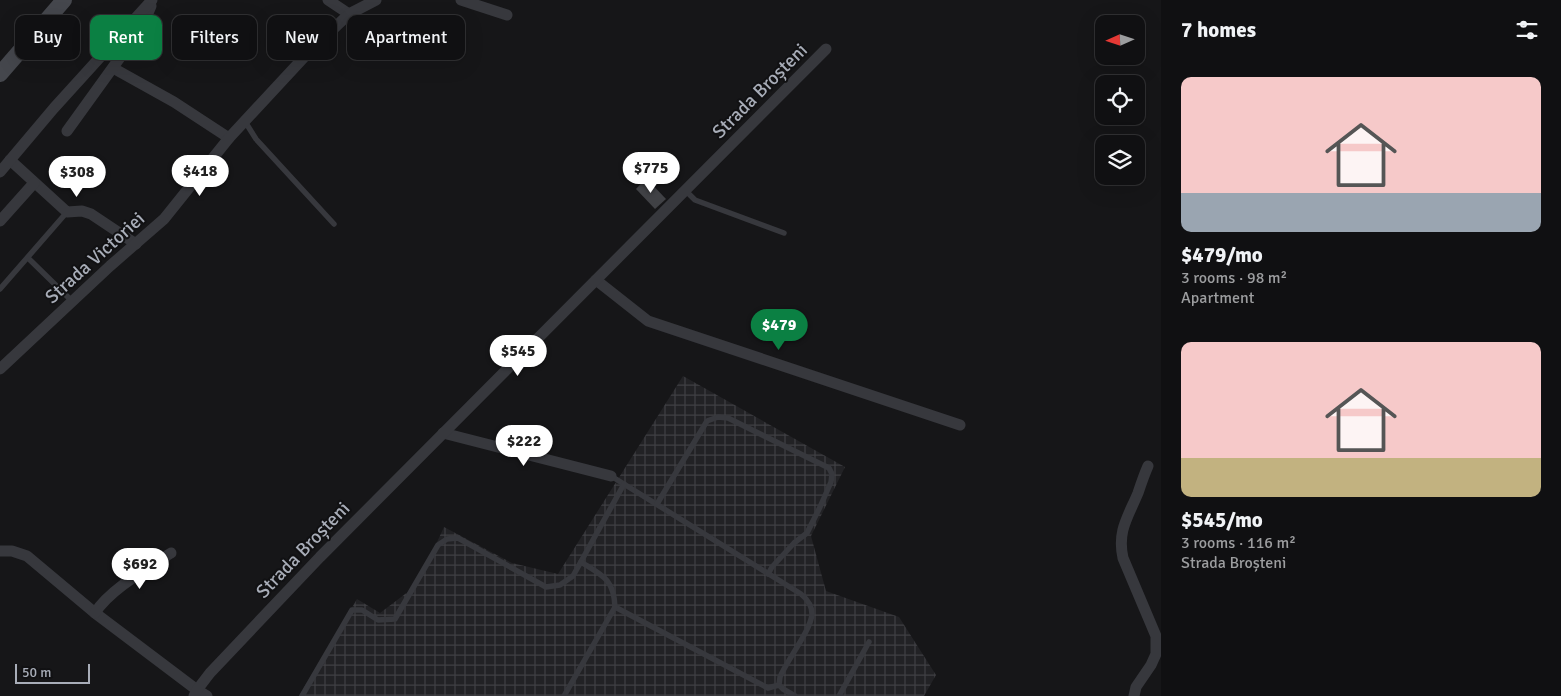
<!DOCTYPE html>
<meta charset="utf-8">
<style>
body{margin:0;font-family:Signika,sans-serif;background:#19191b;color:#f1f3f6;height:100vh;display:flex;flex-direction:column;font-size:19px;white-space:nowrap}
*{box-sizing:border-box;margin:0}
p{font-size:16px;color:#9c9d9f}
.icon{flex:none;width:28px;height:28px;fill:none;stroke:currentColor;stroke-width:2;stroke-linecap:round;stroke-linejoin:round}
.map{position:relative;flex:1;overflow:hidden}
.drawer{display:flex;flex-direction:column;background:#101012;width:400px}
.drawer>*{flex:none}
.banner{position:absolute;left:15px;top:15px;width:475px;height:45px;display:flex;gap:10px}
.needle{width:32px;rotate:267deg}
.controls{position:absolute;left:1095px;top:15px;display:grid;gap:10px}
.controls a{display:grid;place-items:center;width:50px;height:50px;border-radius:10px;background:#101012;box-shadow:0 5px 20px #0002,0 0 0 1px #303032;font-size:25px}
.scale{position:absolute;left:15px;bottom:12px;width:75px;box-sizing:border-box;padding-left:5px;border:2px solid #a8adb8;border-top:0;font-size:14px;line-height:18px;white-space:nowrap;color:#a8adb8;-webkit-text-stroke:4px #111113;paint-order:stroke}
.price{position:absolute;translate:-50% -42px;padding:0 11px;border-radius:18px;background:#fff;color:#222;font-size:16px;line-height:32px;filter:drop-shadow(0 1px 2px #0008)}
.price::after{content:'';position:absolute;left:50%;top:30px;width:15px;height:11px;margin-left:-8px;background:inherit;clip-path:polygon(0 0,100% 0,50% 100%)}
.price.on{background:#0b8043;color:#fff}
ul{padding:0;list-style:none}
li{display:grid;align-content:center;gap:10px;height:265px;padding:0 20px}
li span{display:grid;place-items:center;height:155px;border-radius:10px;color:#555}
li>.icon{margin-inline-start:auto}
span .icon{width:90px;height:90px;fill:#fffc;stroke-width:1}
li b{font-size:21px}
h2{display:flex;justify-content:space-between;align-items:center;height:60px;padding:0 20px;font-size:21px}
.tag{padding:0 18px;border-radius:10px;background:#101012;box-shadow:0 5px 20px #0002,0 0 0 1px #303032;font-size:18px;line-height:45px}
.tag.on{background:#0b8043;color:#fff}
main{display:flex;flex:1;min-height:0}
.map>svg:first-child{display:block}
.industrial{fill:url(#industrial-grid)}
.building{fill:#404145}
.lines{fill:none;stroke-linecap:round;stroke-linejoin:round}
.service{stroke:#37383d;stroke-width:5.5}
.minor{stroke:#37383d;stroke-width:11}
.secondary{stroke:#45474d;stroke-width:16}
.labels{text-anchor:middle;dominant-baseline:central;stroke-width:4;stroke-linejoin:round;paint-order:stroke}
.street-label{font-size:19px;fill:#a8adb8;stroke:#111113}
</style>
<main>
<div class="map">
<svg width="1161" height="696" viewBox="0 0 1161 696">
<defs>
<pattern id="industrial-grid" width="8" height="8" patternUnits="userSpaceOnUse" patternTransform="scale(1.25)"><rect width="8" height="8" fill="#222225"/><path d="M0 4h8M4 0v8" fill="none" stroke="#3f3f43"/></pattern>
</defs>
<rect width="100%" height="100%" fill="#161618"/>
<!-- industrial -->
<polygon class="industrial" points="683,376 845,467 811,536 826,591 899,617 936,675 924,696 299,696 357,599 380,613 417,585 444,527 512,563 558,574"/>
<!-- building -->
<polygon class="building" points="646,178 666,199 655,209 636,189"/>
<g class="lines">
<!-- service -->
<g class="service">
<polyline points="244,120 256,139 334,224"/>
<polyline points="685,190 695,200 784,233"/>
<polyline points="28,258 72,301"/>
<polyline points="0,289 67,212"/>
<path d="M611,476L801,594C807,599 812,606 812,614C811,630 787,660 780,677L779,685L783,689L795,696"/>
<polyline points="657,504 707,421 718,417 728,418 829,468 832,474 831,482 820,507 807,533 794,543 772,567 768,574"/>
<polyline points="615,607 768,688 779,685"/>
<polyline points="302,696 352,610 362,610 378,620 395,619 438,545 447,539 458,538 546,587 560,585 573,576 624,484"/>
<path d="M564,696L615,607C614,579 602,575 581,562"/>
<polyline points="839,696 869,642"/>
</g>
<!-- minor -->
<g class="minor">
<polyline points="328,0 349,14"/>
<polyline points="461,0 507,15"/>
<polyline points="113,68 174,102 229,138"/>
<polyline points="67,131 142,27 151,6"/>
<polyline points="10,160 67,212 82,211 91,214 136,244"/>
<polyline points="0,172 54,108 152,0"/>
<polyline points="0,221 34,183"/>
<polyline points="596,280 648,321 960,425"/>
<polyline points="0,369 110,266 164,219 229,138 307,54 349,14 376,0"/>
<polyline points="443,433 611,476"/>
<polyline points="0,551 12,551 27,556 95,613 197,690 207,696"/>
<path d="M95,613C109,590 148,568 171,553"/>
<polyline points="194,696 197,690 210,673 320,557 826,49"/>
<path d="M1134,696L1136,687L1151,665L1156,654V636L1123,558C1117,531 1128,517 1138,493C1141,484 1144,475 1148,466"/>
</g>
<!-- secondary -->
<polyline class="secondary" points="0,74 64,0"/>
</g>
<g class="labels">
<!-- street labels -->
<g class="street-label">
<text transform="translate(760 91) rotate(-45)">Strada Broșteni</text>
<text transform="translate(95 258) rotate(-42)">Strada Victoriei</text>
<text transform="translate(303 550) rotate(-46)">Strada Broșteni</text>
</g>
</g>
</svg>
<div class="controls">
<a><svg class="needle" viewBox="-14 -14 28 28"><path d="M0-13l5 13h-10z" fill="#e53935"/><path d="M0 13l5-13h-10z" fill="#9c9d9f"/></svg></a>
<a><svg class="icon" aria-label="locate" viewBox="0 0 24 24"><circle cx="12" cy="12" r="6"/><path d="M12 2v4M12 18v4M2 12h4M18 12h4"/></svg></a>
<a><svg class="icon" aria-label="layers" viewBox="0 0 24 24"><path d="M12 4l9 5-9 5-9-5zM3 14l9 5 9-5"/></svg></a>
</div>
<div class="scale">50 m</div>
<b class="price" style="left:651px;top:194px">$775</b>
<b class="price" style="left:200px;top:197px">$418</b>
<b class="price" style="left:77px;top:198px">$308</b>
<b class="price on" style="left:779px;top:351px">$479</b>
<b class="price" style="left:518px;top:377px">$545</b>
<b class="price" style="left:524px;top:467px">$222</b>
<b class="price" style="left:140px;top:590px">$692</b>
<div class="banner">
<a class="tag">Buy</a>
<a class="tag on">Rent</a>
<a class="tag">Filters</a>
<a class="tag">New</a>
<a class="tag">Apartment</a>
</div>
</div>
<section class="drawer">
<h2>7 homes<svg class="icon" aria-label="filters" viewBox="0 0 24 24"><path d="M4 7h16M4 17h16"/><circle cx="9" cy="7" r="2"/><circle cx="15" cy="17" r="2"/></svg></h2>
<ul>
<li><span style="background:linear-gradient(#f6c9c9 75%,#9aa5b1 0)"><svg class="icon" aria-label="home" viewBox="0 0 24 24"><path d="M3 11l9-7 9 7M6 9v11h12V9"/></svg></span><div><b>$479/mo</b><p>3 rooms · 98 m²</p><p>Apartment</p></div></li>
<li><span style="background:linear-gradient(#f6c9c9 75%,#c2b280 0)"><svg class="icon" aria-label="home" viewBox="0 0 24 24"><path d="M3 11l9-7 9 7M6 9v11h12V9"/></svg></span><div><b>$545/mo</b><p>3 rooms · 116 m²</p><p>Strada Broșteni</p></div></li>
</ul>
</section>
</main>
